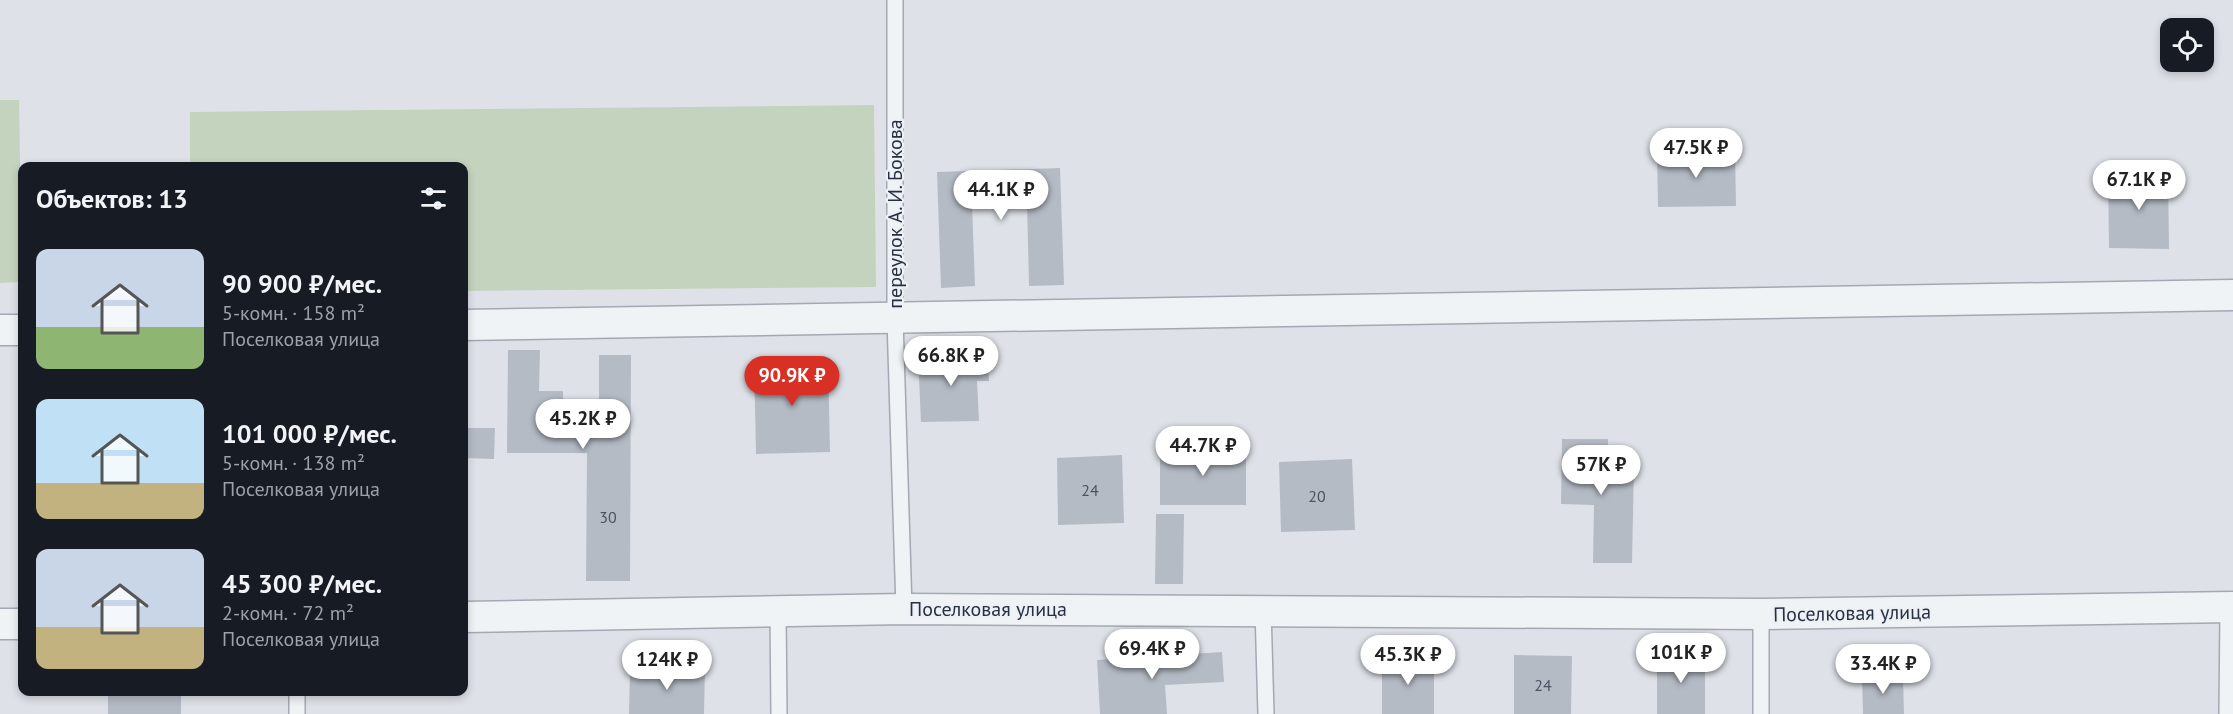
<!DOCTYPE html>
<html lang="ru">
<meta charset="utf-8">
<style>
body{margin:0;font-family:"PT Sans",sans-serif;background:#242831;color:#f1f3f6;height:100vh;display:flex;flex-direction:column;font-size:22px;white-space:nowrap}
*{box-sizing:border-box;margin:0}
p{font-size:20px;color:#9ea1a6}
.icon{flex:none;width:33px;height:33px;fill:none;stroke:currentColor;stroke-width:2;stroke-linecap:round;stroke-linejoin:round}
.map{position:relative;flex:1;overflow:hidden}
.sheet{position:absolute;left:18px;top:162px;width:450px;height:534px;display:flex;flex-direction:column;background:#171b24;border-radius:12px;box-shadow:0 3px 9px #0003}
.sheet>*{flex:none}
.fabs{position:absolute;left:2160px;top:18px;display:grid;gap:12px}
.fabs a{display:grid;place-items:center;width:54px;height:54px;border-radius:12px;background:#171b24;box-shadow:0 3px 9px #0003;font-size:30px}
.price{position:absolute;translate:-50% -51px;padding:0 14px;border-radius:21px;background:#fff;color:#222;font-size:20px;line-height:39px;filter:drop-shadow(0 2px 3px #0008)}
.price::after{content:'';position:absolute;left:50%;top:36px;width:18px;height:14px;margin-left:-9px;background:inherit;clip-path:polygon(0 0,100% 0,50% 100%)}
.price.selected{background:#d93025;color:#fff}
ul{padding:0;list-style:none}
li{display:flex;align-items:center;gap:18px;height:150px;padding:0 18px}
li span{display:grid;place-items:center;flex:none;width:168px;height:120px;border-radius:12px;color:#555}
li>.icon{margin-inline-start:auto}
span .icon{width:72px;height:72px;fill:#fffc;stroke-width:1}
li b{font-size:26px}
h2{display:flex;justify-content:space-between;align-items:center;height:72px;padding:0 18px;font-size:26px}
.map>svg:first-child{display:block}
.green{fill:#c4d3be}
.building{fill:#b5bbc5}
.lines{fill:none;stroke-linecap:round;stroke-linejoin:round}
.service-casing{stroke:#a3a9b2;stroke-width:18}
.minor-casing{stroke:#a3a9b2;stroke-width:33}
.service{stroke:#f0f3f6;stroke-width:15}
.minor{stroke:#f0f3f6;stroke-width:30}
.labels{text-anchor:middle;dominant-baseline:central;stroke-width:4.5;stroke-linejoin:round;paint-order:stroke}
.number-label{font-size:16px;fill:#4a5361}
.street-label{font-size:20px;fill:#263040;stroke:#edf1f6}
</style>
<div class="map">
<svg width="2233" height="714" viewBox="0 0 2233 714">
<rect width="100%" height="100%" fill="#dee2e8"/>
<!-- green -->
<g class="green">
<polygon points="0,100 19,100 22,282 0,283"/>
<polygon points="874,105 876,287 464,291 464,166 190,166 190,112"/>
</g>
<!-- building -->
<g class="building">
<polygon points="1735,150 1736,206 1658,207 1657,151"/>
<polygon points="160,163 160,166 110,166 110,165"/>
<polygon points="1060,168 1064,285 1029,286 1027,202 972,204 975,286 941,288 937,172"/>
<polygon points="2168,173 2169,249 2109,248 2108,176"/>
<polygon points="508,350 540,350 539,391 563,391 563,409 599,409 599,355 631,355 630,581 586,581 587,453 507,453"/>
<polygon points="988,354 989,381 977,381 979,421 921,422 918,356"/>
<polygon points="828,360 830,452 756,454 754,361"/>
<polygon points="464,428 495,428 494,459 464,458"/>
<polygon points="1197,437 1216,437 1216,454 1246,454 1246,505 1160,505 1160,455 1197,455"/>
<polygon points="1562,439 1608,439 1608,463 1634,464 1632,563 1593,563 1594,505 1561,504"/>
<polygon points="1122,455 1124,523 1058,525 1057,458"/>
<polygon points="1352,459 1355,530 1281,532 1279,462"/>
<polygon points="1156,514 1184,514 1183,584 1155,584"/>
<polygon points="1222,652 1224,682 1165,685 1167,714 1100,714 1097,660"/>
<rect x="1657" y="654" width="48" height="60"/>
<polygon points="1514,655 1572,656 1571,714 1514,714"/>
<rect x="1382" y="659" width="52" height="55"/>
<polygon points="630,667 705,668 704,714 629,714"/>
<polygon points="1862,677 1903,677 1904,714 1863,714"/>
<rect x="108" y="692" width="73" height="22"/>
</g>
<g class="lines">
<defs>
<g id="service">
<polyline points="895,0 895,319 904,609"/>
<polyline points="1263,609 1266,714"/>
<polyline points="778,611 779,714"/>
<polyline points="297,692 297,714"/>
<polyline points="1761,714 1761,614"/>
<polyline points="2227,714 2228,607"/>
</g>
<g id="minor">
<polyline points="464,325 2233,295"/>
<polyline points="0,330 22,330"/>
<polyline points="464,617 904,609 1761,614 2233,607"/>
<polyline points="0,624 22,624"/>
</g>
</defs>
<!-- service casing -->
<use href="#service" class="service-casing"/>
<!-- minor casing -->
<use href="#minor" class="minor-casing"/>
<!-- service -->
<use href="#service" class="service"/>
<!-- minor -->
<use href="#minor" class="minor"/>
</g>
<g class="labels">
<!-- number labels -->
<g class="number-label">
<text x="1090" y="490">24</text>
<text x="1317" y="496">20</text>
<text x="608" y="517">30</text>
<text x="1543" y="685">24</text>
</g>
<!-- street labels -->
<g class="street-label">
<text transform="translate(895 214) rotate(-90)">переулок А. И. Бокова</text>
<text x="988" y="609">Поселковая улица</text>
<text transform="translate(1852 613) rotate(-1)">Поселковая улица</text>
</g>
</g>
</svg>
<div class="fabs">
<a><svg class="icon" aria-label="locate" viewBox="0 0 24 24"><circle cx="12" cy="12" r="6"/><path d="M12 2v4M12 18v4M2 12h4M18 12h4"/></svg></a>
</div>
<b class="price" style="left:1696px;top:179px">47.5K ₽</b>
<b class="price" style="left:2139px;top:211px">67.1K ₽</b>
<b class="price" style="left:1001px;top:221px">44.1K ₽</b>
<b class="price" style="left:951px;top:387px">66.8K ₽</b>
<b class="price selected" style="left:792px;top:407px">90.9K ₽</b>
<b class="price" style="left:583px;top:450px">45.2K ₽</b>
<b class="price" style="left:1203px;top:477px">44.7K ₽</b>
<b class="price" style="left:1601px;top:496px">57K ₽</b>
<b class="price" style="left:1152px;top:680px">69.4K ₽</b>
<b class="price" style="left:1681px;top:684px">101K ₽</b>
<b class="price" style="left:1408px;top:686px">45.3K ₽</b>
<b class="price" style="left:667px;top:691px">124K ₽</b>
<b class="price" style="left:1883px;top:695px">33.4K ₽</b>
<section class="sheet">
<h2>Объектов: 13<svg class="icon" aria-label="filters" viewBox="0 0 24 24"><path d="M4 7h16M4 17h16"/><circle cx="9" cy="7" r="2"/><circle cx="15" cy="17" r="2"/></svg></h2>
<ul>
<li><span style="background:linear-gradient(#c9d6e8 65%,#8fb573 0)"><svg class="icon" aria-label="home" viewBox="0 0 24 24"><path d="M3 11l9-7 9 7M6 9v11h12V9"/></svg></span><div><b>90 900 ₽/мес.</b><p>5-комн. · 158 m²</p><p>Поселковая улица</p></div></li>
<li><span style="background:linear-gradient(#bfe0f5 70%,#c2b280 0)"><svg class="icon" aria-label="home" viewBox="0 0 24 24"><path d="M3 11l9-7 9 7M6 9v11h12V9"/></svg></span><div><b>101 000 ₽/мес.</b><p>5-комн. · 138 m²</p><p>Поселковая улица</p></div></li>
<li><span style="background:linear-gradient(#c9d6e8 65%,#c2b280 0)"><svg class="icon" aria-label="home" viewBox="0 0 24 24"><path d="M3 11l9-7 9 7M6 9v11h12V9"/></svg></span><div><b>45 300 ₽/мес.</b><p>2-комн. · 72 m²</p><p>Поселковая улица</p></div></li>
</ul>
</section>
</div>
